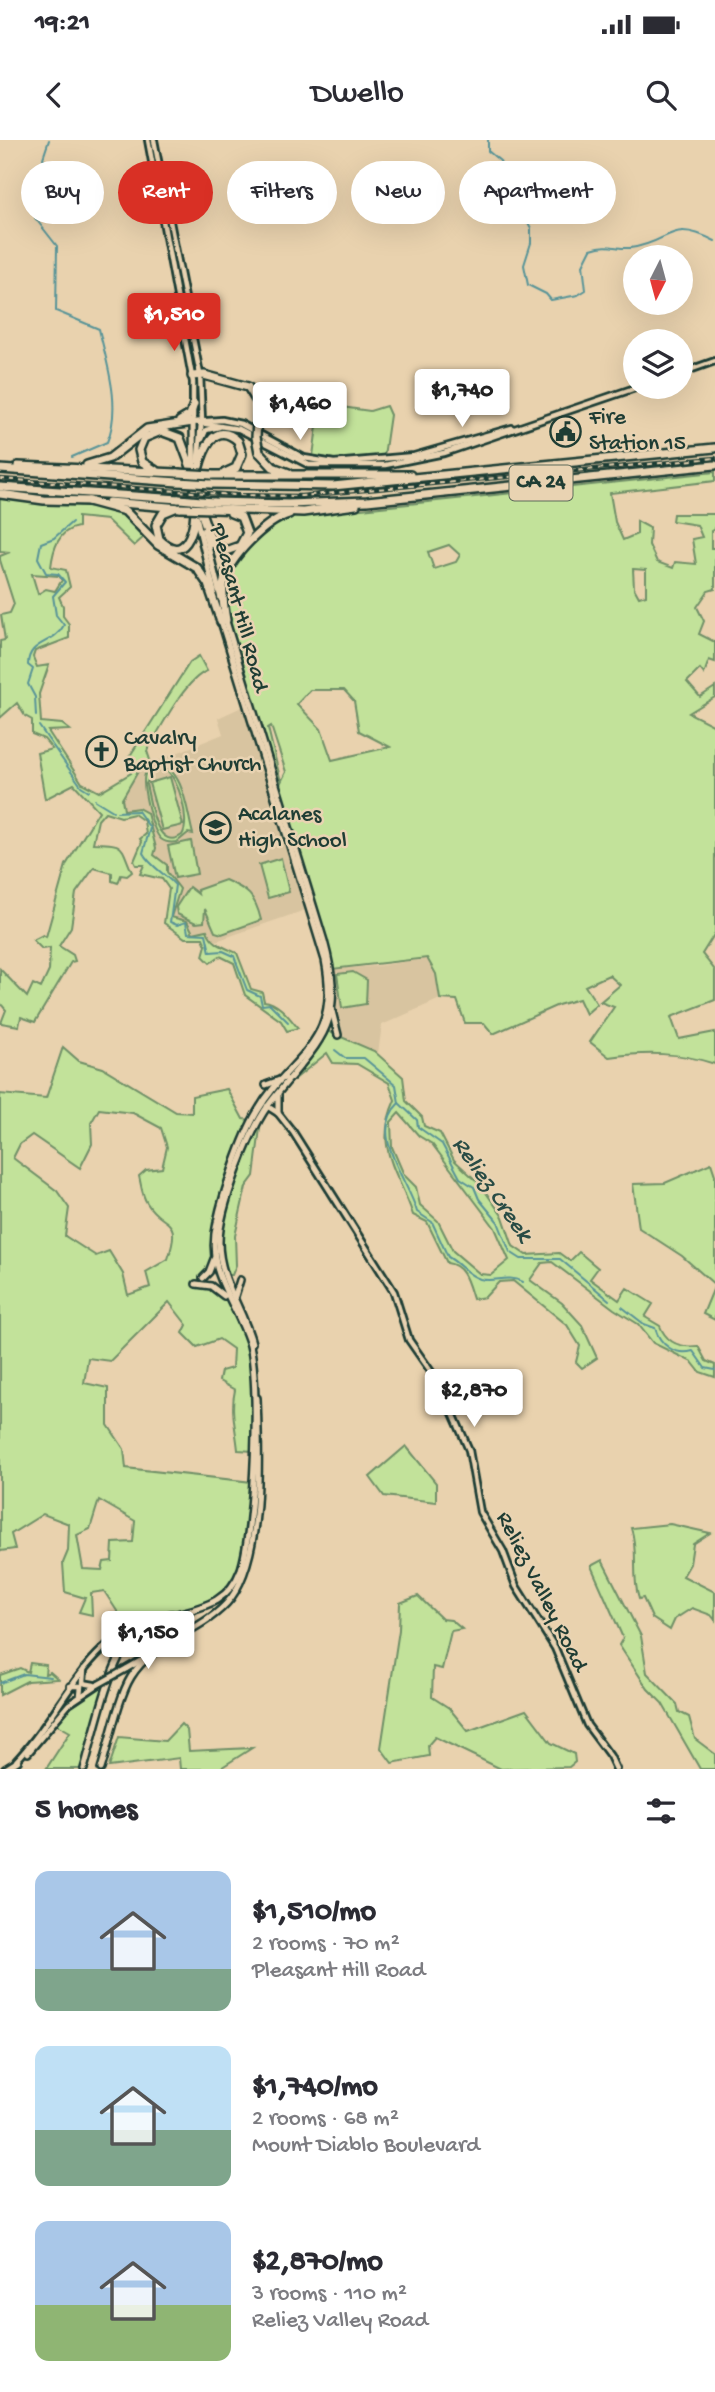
<!DOCTYPE html>
<meta charset="utf-8">
<style>
body{margin:0;font-family:"Gochi Hand",sans-serif;background:#f2f2f3;color:#2b2b33;height:100vh;display:flex;flex-direction:column;font-size:26px;white-space:nowrap}
*{box-sizing:border-box;margin:0}
p{font-size:23px;color:#7c7c81}
.icon{flex:none;width:38px;height:38px;fill:none;stroke:currentColor;stroke-width:2;stroke-linecap:round;stroke-linejoin:round}
.map{position:relative;height:1629px;overflow:hidden}
.details{display:flex;flex-direction:column;background:#fff;flex:1}
.details>*{flex:none}
.top-card{position:absolute;left:21px;top:21px;width:674px;height:63px;display:flex;gap:14px}
.needle{width:46px;rotate:186deg}
.controls{position:absolute;left:623px;top:105px;display:grid;gap:14px}
.controls a{display:grid;place-items:center;width:70px;height:70px;border-radius:50%;background:#fff;box-shadow:0 7px 28px #0002;font-size:35px}
.price{position:absolute;translate:-50% -60px;padding:0 16px;border-radius:7px;background:#fff;color:#222;font-size:23px;line-height:46px;filter:drop-shadow(0 2px 4px #0008)}
.price::after{content:'';position:absolute;left:50%;top:42px;width:21px;height:16px;margin-left:-10px;background:inherit;clip-path:polygon(0 0,100% 0,50% 100%)}
.price.selected{background:#d93025;color:#fff}
ul{padding:0;list-style:none}
li{display:flex;align-items:center;gap:21px;height:175px;padding:0 35px}
li span{display:grid;place-items:center;flex:none;width:196px;height:140px;border-radius:14px;color:#555}
li>.icon{margin-inline-start:auto}
span .icon{width:84px;height:84px;fill:#fffc;stroke-width:1}
li b{font-size:30px}
h2{display:flex;justify-content:space-between;align-items:center;height:84px;padding:0 35px;font-size:30px}
.chip{padding:0 24px;border-radius:32px;background:#fff;box-shadow:0 7px 28px #0002;font-size:24px;line-height:63px}
.chip.selected{background:#d93025;color:#fff}
.status{display:flex;justify-content:space-between;align-items:center;height:49px;padding:0 35px;background:#fff;direction:ltr}
.status svg{height:19px;fill:currentColor}
header{display:flex;justify-content:space-between;align-items:center;height:91px;padding:0 35px;background:#fff;font-size:32px;font-weight:600}
.map>svg:first-child{display:block}
.built{fill:#d8c4a0}
.green{fill:#c2e29a;stroke:#709067;stroke-width:2;fill-rule:evenodd}
.lines{fill:none;stroke-linecap:round;stroke-linejoin:round}
.stream{stroke:#599498;stroke-width:2}
.secondary-casing{stroke:#1f3d34;stroke-width:10}
.primary-casing{stroke:#1f3d34;stroke-width:10}
.motorway-casing{stroke:#1f3d34;stroke-width:12}
.secondary{stroke:#e9d3b2;stroke-width:4.5}
.primary{stroke:#e9d3b2;stroke-width:5}
.motorway{stroke:#e9d3b2;stroke-width:7}
.rail-casing{stroke:#1f3d34;stroke-width:4.5}
.rail{stroke:#e9d3b2;stroke-width:2;stroke-dasharray:5;stroke-linecap:butt}
.secondary-bridge-casing{stroke:#1f3d34;stroke-width:10;stroke-linecap:butt}
.motorway-bridge-casing{stroke:#1f3d34;stroke-width:12;stroke-linecap:butt}
.secondary-bridge{stroke:#e9d3b2;stroke-width:4.5}
.motorway-bridge{stroke:#e9d3b2;stroke-width:7}
.labels{text-anchor:middle;dominant-baseline:central;stroke-width:5;stroke-linejoin:round;paint-order:stroke}
.shield{fill:#e9d3b2;stroke:#5c6a5a;stroke-width:2}
.shield-label{font-size:21px;font-weight:bold;fill:#1f3d34}
.poi-label{font-size:23px;fill:#1f3d34;stroke:#e9d3b2;text-anchor:start}
.street-label{font-size:23px;fill:#1f3d34;stroke:#e9d3b2}
.water-label{font-size:24px;font-style:italic;fill:#294c45;stroke:#e9d3b2}
</style>
<div class="status"><b>19:21</b><svg viewBox="0 0 49 12"><path d="M0 12V9h3v3zM5 12V6h3v6zM10 12V3h3v9zM15 12V0h3v12zM26 1h20v11H26zM47 4h2v5h-2z"/></svg></div>
<header><svg class="icon" aria-label="back" viewBox="0 0 24 24"><path d="M15 5l-7 7 7 7"/></svg>Dwello<svg class="icon" aria-label="search" viewBox="0 0 24 24"><circle cx="10" cy="10" r="6"/><path d="M15 15l6 6"/></svg></header>
<div class="map">
<svg width="715" height="1629" viewBox="0 0 715 1629">
<rect width="100%" height="100%" fill="#e9d2ae"/>
<filter id="ink" filterUnits="userSpaceOnUse"><feTurbulence type="fractalNoise" baseFrequency=".0143" numOctaves="2"/><feDisplacementMap in="SourceGraphic" scale="14" xChannelSelector="R" yChannelSelector="G"/><feConvolveMatrix kernelMatrix="1 2 1 2 8 2 1 2 1" color-interpolation-filters="sRGB"/></filter>
<g filter="url(#ink)">
<!-- built -->
<g class="built">
<polygon points="246,565 308,769 216,801 193,793 171,777 180,749 151,717 144,681 120,664 140,628 223,594 218,578"/>
<polygon points="428,818 436,834 440,859 382,885 378,913 338,895 333,880 332,829 378,826"/>
</g>
<!-- green -->
<g class="green">
<polygon points="320,264 370,271 386,266 390,275 384,316 340,320 313,316"/>
<path d="M715,332V341L610,353L615,382L623,400L637,394V381L650,388L649,405L657,422L673,428L675,422L696,424L692,399L702,397L697,385L672,381L673,374H715V389L711,391V408H715V449L708,451L697,467L704,481L699,494L715,502V522L709,520L704,534L700,529L687,542L700,557L715,547V557L689,573L715,586V793L702,814L715,830V860L671,877L679,899L715,892V924C679,912 646,912 609,917L590,902L614,867L600,862L620,845L609,835L585,846L597,864L586,874L579,859L558,865L493,894L484,883H465L457,860L440,859L436,834L427,818L332,829L231,501C230,485 225,468 225,453C225,421 265,383 294,376ZM449,405L460,415L456,422L434,429L428,412ZM633,429L646,430V455L639,457L634,448ZM310,550H344L354,561L359,591L390,607L332,620L321,589L297,564ZM271,586L286,632L281,642L268,588Z"/>
<path d="M0,356L120,370L145,396L134,406L107,380L78,377V387C58,390 53,410 51,427L66,430L70,447L59,457L63,466V476L69,484V498L35,511L33,517L37,527L49,525L39,554L41,582L62,584L70,590L48,591L82,643L99,652L131,633L126,622L190,522L199,516L207,531C185,539 159,591 147,611L151,623L140,628L122,659L124,670L138,668L147,673L156,708L154,715L167,725V732L180,749L171,777L187,781L193,793L207,790C212,804 224,807 237,813L251,849L262,852L264,861C278,862 289,877 298,888L287,891L281,881L245,855L234,823L220,816L210,823L203,816L206,805L203,798H185L164,783L169,749L162,739L140,734L144,725H136L134,721L142,702L140,699L146,694L144,681L134,674L121,677L105,672L98,680L93,703C127,703 120,706 132,732L127,736L121,735L118,743L112,741V733L94,728L76,753L71,787L59,806L73,815L75,821L71,822L35,882L21,877L19,886L1,883L6,870L0,863V829L27,857L33,844L41,848L49,831L50,808L42,809L33,800L43,795L46,797L66,725L99,671L74,644L45,659L37,613L52,609L44,599L32,594V580L25,576L17,563L0,578V501L5,500L1,475L10,473L14,464L0,420V416L10,412L0,411ZM32,434L59,436L62,440L55,451L46,449L38,454Z"/>
<path d="M158,625C184,627 187,673 193,694L188,693L177,702C171,703 166,703 161,699C152,691 141,645 145,634ZM165,629C179,638 191,682 182,695C156,713 150,661 146,644L153,631Z"/>
<polygon points="170,637 183,685 162,690 149,643"/>
<polygon points="191,701 197,734 175,738 168,706"/>
<polygon points="281,718 289,752 268,758 259,725"/>
<path d="M225,740C248,750 255,755 261,780L222,794L215,792L205,769L204,782L196,783L177,774L176,767L189,747L198,754L197,750Z"/>
<polygon points="353,832 367,840 366,864 342,868 337,834"/>
<path d="M325,890L374,911L403,937L406,961L422,977L424,986L440,993L454,1020L480,1044L503,1077L513,1106L526,1115L559,1113L570,1121L579,1112L598,1128L590,1139L619,1160L627,1148L653,1164L645,1177L660,1186C667,1204 681,1208 698,1206L706,1221L715,1225V1237L700,1232L692,1222L653,1203L638,1184L614,1169L552,1122L542,1123L530,1140L562,1163L582,1185L597,1218L582,1228L576,1222L580,1206L567,1185L513,1141L499,1142L485,1157L473,1159C468,1144 465,1125 447,1123L427,1082L413,1075C398,1030 373,1009 395,960L389,943L357,924L333,923L327,913L279,952ZM399,973L419,996L432,1004L495,1088L509,1120L491,1135L480,1134L453,1111L438,1081L420,1065L416,1047L404,1035L392,1007L391,982Z"/>
<path d="M63,907L79,921L103,928L176,972L192,973V956L227,949L243,979L253,980C243,1007 230,1035 223,1063C217,1090 220,1123 197,1143C261,1150 253,1266 253,1311L238,1310C236,1289 230,1271 235,1250L219,1241L221,1231L232,1228L233,1209L219,1199L197,1207L183,1193L187,1185L169,1162L110,1221L88,1218L84,1243L108,1248V1285L124,1309L126,1328L252,1342L250,1384L240,1431L217,1462L147,1479L128,1488L104,1451L91,1453L92,1475L79,1472L85,1458L65,1452L63,1423L68,1411L69,1384L43,1374L11,1394L15,1409L0,1411V954L46,958ZM99,969L133,973L161,988L167,1007L162,1028L146,1030L139,1036C141,1044 142,1056 147,1063C162,1089 183,1074 168,1119L146,1132L150,1147L128,1155L123,1134L109,1111L96,1116L65,1096L69,1068L57,1051L13,1018L20,1004L32,995L80,1028L92,1004L91,983ZM99,1360L135,1381L133,1402L113,1403L112,1421L104,1422L102,1430L83,1429L77,1395L90,1389Z"/>
<path d="M258,983L260,988L254,1036L246,1047L235,1096L236,1125L232,1135H224C214,1077 237,1036 258,983Z"/>
<polygon points="711,1023 715,1035 715,1180 703,1174 715,1145 682,1116 639,1088 633,1044 665,1043"/>
<polygon points="406,1306 436,1343 436,1362 384,1356 370,1337"/>
<path d="M670,1384L710,1393L693,1404L690,1424L683,1436L715,1452V1480L711,1475L692,1468L675,1479L670,1490L652,1478L643,1458L639,1459C631,1436 639,1412 631,1388Z"/>
<polygon points="602,1420 641,1496 647,1533 677,1564 679,1572 689,1577 695,1599 715,1614 715,1629 700,1629 662,1563 648,1549 619,1505 623,1498 591,1426"/>
<polygon points="418,1456 442,1479 451,1480 462,1489 451,1491 442,1529 433,1527 432,1557 449,1568 468,1591 526,1570 551,1603 574,1614 575,1622 569,1627 501,1629 435,1597 428,1605 429,1616 392,1623 381,1608 399,1490 400,1463"/>
<polygon points="30,1523 46,1525 45,1534 50,1532 58,1539 27,1541 0,1555 0,1535 20,1528 28,1532"/>
<polygon points="107,1543 81,1629 46,1629 70,1592 56,1584 70,1568"/>
<polygon points="181,1584 187,1590 189,1611 252,1608 219,1629 180,1629 179,1618 109,1627 119,1597 165,1601"/>
</g>
<g class="lines">
<!-- stream -->
<g class="stream">
<path d="M49,0L43,18L55,42L35,78L57,106L56,171L99,189C107,224 122,267 107,302L72,317"/>
<path d="M488,0V11L500,21L505,42L531,88V103L524,125L528,145L546,154L551,160L578,155L586,150L583,125L591,109C610,103 615,109 630,108C672,103 668,77 715,101"/>
<path d="M36,576L35,557L28,544L33,529L28,525C28,500 54,505 64,485L56,475L53,456L65,442L58,434L46,433L38,418L41,403L54,398L72,382"/>
<polyline points="39,586 81,646 89,651"/>
<polyline points="95,660 113,671"/>
<path d="M117,672L138,671L150,688L143,713C149,725 165,734 175,745L170,782L177,785L186,782L188,793L206,794L210,812L223,811L234,816L247,850L260,856L262,865L270,864L288,882"/>
<polyline points="335,910 345,918 364,918 396,945 399,963 417,980 418,987 442,1004 460,1038 474,1047 479,1059 498,1082 510,1112 521,1119 560,1119 609,1160"/>
<path d="M399,963C367,994 409,1041 417,1072L432,1082L448,1117C459,1123 467,1135 480,1139C495,1143 507,1134 523,1142"/>
<path d="M622,1167L644,1184L655,1188C660,1205 675,1216 693,1211L705,1228L715,1230"/>
<polyline points="0,1543 24,1534 51,1537"/>
</g>
<defs>
<g id="secondary">
<polyline points="148,0 193,242 193,282"/>
<polyline points="154,0 200,234 202,281"/>
<polyline points="681,233 715,221"/>
<polyline points="193,282 239,289 309,325 385,325 444,313 638,247"/>
<polyline points="193,282 222,280 241,284 304,318 334,323 414,316 512,288"/>
<polyline points="202,299 206,290 219,287"/>
<polyline points="267,966 278,973 293,992 394,1152 409,1200 441,1246 469,1310 480,1372 503,1411 516,1446 555,1508 587,1585 610,1616 616,1629"/>
<polyline points="84,1529 83,1543 94,1545"/>
<polyline points="126,1529 147,1517"/>
<polyline points="70,1546 81,1546 80,1555"/>
<polyline points="28,1613 69,1564 99,1544"/>
<path d="M16,1621C71,1563 83,1493 172,1474"/>
<polyline points="5,1629 18,1621"/>
</g>
<g id="primary">
<polyline points="193,282 194,363"/>
<polyline points="198,321 201,286"/>
<polyline points="198,331 200,363"/>
<polyline points="196,376 214,452"/>
<polyline points="204,390 221,459"/>
<path d="M225,478L324,801C348,889 318,900 270,963C250,989 219,1069 219,1102C219,1140 243,1168 252,1203"/>
<polyline points="332,871 338,895"/>
<polyline points="266,945 285,938"/>
<polyline points="278,955 278,973"/>
<polyline points="203,1138 209,1132 214,1119"/>
<polyline points="196,1144 211,1146 224,1156"/>
<polyline points="235,1156 240,1140"/>
<path d="M84,1629C94,1595 108,1526 130,1500C163,1461 221,1484 241,1429C254,1390 261,1240 249,1202C234,1157 205,1134 217,1082C223,1053 242,997 257,972C291,913 342,906 325,820L220,478"/>
<path d="M101,1629C109,1604 118,1558 131,1537C153,1500 205,1492 231,1458C264,1413 259,1313 257,1258"/>
</g>
<g id="motorway">
<polyline points="192,236 204,235 248,247 258,263 257,282"/>
<polyline points="180,281 190,275 194,264"/>
<polyline points="259,312 273,327 289,333"/>
<polyline points="87,325 110,318 147,289 193,282"/>
<polyline points="18,326 178,333"/>
<polyline points="0,329 178,342"/>
<polyline points="155,330 142,322 139,310 144,298 161,291 180,298 192,330"/>
<path d="M198,330C203,311 214,279 238,301L242,314L236,328L225,333"/>
<polyline points="211,335 410,335"/>
<polyline points="211,344 333,346 715,308"/>
<polyline points="0,347 179,359"/>
<polyline points="0,354 44,360 90,361"/>
<polyline points="88,361 125,371 158,405 197,428 208,444 221,482"/>
<polyline points="109,362 181,368"/>
<polyline points="213,362 288,364 367,361 715,325"/>
<path d="M175,368L163,373L156,385L159,399C185,425 194,391 195,371"/>
<polyline points="213,369 303,372 356,365"/>
<polyline points="201,372 212,403 226,411 240,406 247,393 241,377 231,373"/>
<path d="M226,480C224,468 221,453 224,441C229,417 266,381 289,374"/>
</g>
</defs>
<!-- secondary casing -->
<use href="#secondary" class="secondary-casing"/>
<!-- primary casing -->
<use href="#primary" class="primary-casing"/>
<!-- motorway casing -->
<use href="#motorway" class="motorway-casing"/>
<!-- secondary -->
<use href="#secondary" class="secondary"/>
<!-- primary -->
<use href="#primary" class="primary"/>
<!-- motorway -->
<use href="#motorway" class="motorway"/>
<defs>
<polyline id="rail" points="0,339 236,355 301,356 715,318"/>
</defs>
<!-- rail casing -->
<use href="#rail" class="rail-casing"/>
<!-- rail -->
<use href="#rail" class="rail"/>
<defs>
<polyline id="secondary-bridge" points="99,1544 126,1529"/>
<g id="motorway-bridge">
<polyline points="257,282 256,297 259,312"/>
<polyline points="178,333 211,335"/>
<polyline points="178,342 211,344"/>
<polyline points="179,359 213,362"/>
<polyline points="181,368 213,369"/>
</g>
</defs>
<!-- secondary-bridge casing -->
<use href="#secondary-bridge" class="secondary-bridge-casing"/>
<!-- motorway-bridge casing -->
<use href="#motorway-bridge" class="motorway-bridge-casing"/>
<!-- secondary-bridge -->
<use href="#secondary-bridge" class="secondary-bridge"/>
<!-- motorway-bridge -->
<use href="#motorway-bridge" class="motorway-bridge"/>
</g>
</g>
<!-- icons -->
<defs>
<symbol id="civic-ring" viewBox="-11 -11 22 22"><circle r="9.5" fill="#e9d3b2" stroke="#1f3d34" stroke-width="1.5"/><path d="M-.6-6.5H3V-4.5H.6V-3L4-1V1h2V6H-6V1h2V-1L-.6-3ZM-1.2 2.5V6h2.4V2.5Z" fill="#1f3d34"/></symbol>
<symbol id="church-ring" viewBox="-11 -11 22 22"><circle r="9.5" fill="#e9d3b2" stroke="#1f3d34" stroke-width="1.5"/><path d="M-1.2-6h2.4v3.5h3.3v2.4h-3.3V6h-2.4V-.1h-3.3v-2.4h3.3Z" fill="#1f3d34"/></symbol>
<symbol id="school-ring" viewBox="-11 -11 22 22"><circle r="9.5" fill="#e9d3b2" stroke="#1f3d34" stroke-width="1.5"/><path d="M0-5L7-2L0 1L-7-2ZM-4 1L0 2.5L4 1V4Q0 6-4 4Z" fill="#1f3d34"/></symbol>
</defs>
<g fill-rule="evenodd">
<use href="#civic-ring" x="548" y="274" width="35" height="35"/>
<use href="#church-ring" x="84" y="594" width="35" height="35"/>
<use href="#school-ring" x="198" y="670" width="35" height="35"/>
</g>
<g class="labels">
<!-- shield labels -->
<rect class="shield" x="509.5" y="325.5" width="63" height="35" rx="5"/>
<g class="shield-label">
<text x="541" y="343">CA 24</text>
</g>
<!-- poi labels -->
<g class="poi-label">
<text x="589" y="278">Fire<tspan x="589" dy="26">Station 15</tspan></text>
<text x="124" y="599">Cavalry<tspan x="124" dy="26">Baptist Church</tspan></text>
<text x="238" y="675">Acalanes<tspan x="238" dy="26">High School</tspan></text>
</g>
<!-- street labels -->
<g class="street-label">
<text transform="translate(238 468) rotate(75)">Pleasant Hill Road</text>
<text transform="translate(541 1452) rotate(63)">Reliez Valley Road</text>
</g>
<!-- water labels -->
<g class="water-label">
<text transform="translate(491 1050) rotate(55)">Reliez Creek</text>
</g>
</g>
</svg>
<div class="controls">
<a><svg class="needle" viewBox="-14 -14 28 28"><path d="M0-13l5 13h-10z" fill="#e53935"/><path d="M0 13l5-13h-10z" fill="#7c7c81"/></svg></a>
<a><svg class="icon" aria-label="layers" viewBox="0 0 24 24"><path d="M12 4l9 5-9 5-9-5zM3 14l9 5 9-5"/></svg></a>
</div>
<b class="price selected" style="left:174px;top:213px">$1,510</b>
<b class="price" style="left:462px;top:289px">$1,740</b>
<b class="price" style="left:300px;top:302px">$1,460</b>
<b class="price" style="left:474px;top:1289px">$2,870</b>
<b class="price" style="left:148px;top:1531px">$1,150</b>
<div class="top-card">
<a class="chip">Buy</a>
<a class="chip selected">Rent</a>
<a class="chip">Filters</a>
<a class="chip">New</a>
<a class="chip">Apartment</a>
</div>
</div>
<section class="details">
<h2>5 homes<svg class="icon" aria-label="filters" viewBox="0 0 24 24"><path d="M4 7h16M4 17h16"/><circle cx="9" cy="7" r="2"/><circle cx="15" cy="17" r="2"/></svg></h2>
<ul>
<li><span style="background:linear-gradient(#a9c7e8 70%,#7fa58c 0)"><svg class="icon" aria-label="home" viewBox="0 0 24 24"><path d="M3 11l9-7 9 7M6 9v11h12V9"/></svg></span><div><b>$1,510/mo</b><p>2 rooms · 70 m²</p><p>Pleasant Hill Road</p></div></li>
<li><span style="background:linear-gradient(#bfe0f5 60%,#7fa58c 0)"><svg class="icon" aria-label="home" viewBox="0 0 24 24"><path d="M3 11l9-7 9 7M6 9v11h12V9"/></svg></span><div><b>$1,740/mo</b><p>2 rooms · 68 m²</p><p>Mount Diablo Boulevard</p></div></li>
<li><span style="background:linear-gradient(#a9c7e8 60%,#8fb573 0)"><svg class="icon" aria-label="home" viewBox="0 0 24 24"><path d="M3 11l9-7 9 7M6 9v11h12V9"/></svg></span><div><b>$2,870/mo</b><p>3 rooms · 110 m²</p><p>Reliez Valley Road</p></div></li>
</ul>
</section>
